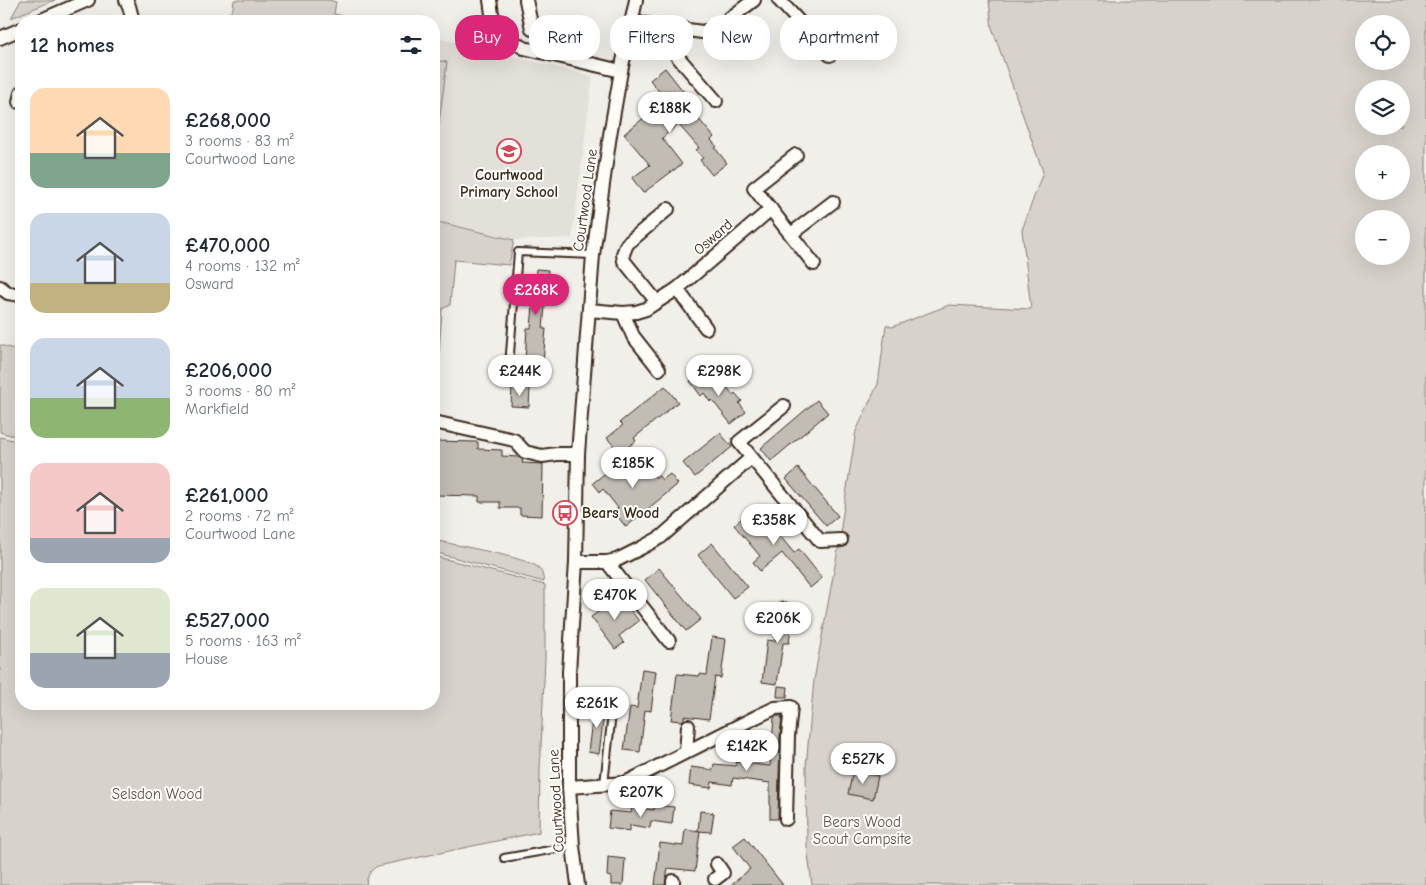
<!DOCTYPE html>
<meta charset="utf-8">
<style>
body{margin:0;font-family:"Comic Neue",sans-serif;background:#f2f2f3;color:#1f2937;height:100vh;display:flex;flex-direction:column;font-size:19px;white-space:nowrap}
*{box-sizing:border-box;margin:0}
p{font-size:16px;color:#747a83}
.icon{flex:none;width:28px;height:28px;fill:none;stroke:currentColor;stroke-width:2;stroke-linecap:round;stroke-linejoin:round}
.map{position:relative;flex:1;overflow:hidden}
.panel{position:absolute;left:15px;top:15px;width:425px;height:695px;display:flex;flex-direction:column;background:#fff;border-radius:20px;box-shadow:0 5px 20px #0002}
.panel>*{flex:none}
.hud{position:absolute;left:455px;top:15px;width:475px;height:45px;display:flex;gap:10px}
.buttons{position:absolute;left:1355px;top:15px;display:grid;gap:10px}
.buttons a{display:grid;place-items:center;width:55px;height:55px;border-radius:50%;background:#fff;box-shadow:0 5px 20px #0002;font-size:25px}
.price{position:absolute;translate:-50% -42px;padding:0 11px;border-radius:18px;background:#fff;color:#222;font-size:16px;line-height:32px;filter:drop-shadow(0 1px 2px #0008)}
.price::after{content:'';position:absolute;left:50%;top:30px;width:15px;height:11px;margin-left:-8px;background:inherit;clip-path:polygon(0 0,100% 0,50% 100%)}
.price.on{background:#db2777;color:#fff}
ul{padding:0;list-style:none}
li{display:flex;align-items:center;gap:15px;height:125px;padding:0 15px}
li span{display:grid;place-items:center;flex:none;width:140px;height:100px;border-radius:15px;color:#555}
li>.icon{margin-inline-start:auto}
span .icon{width:60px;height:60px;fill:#fffc;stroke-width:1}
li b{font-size:21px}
h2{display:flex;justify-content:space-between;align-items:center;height:60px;padding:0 15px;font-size:21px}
.chip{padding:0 18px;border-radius:20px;background:#fff;box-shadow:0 5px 20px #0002;font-size:18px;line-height:45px}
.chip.on{background:#db2777;color:#fff}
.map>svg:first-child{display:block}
.built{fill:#e3e0da}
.green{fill:#d7d2cc;stroke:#897e75;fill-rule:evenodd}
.building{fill:#c1bcb4;stroke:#3b2a1e}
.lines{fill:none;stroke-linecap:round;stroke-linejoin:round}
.lane-casing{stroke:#3b2a1e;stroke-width:10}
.street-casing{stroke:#3b2a1e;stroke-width:16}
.lane{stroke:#fdfcf7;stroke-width:6}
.street{stroke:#fdfcf7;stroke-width:12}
.labels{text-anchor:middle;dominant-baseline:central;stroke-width:4;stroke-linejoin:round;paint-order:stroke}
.poi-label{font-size:15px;font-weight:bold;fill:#3b2a1e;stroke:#fdfcf7}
.street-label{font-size:15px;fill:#3b2a1e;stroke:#fdfcf7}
.park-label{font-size:15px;fill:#62544a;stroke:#fdfcf7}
</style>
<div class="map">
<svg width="1426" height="885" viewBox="0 0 1426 885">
<rect width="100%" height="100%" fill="#f1efea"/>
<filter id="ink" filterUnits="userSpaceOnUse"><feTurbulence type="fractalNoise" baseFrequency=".02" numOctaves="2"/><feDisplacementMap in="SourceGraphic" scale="10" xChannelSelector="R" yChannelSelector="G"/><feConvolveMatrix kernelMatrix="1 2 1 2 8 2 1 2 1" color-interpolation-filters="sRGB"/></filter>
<g filter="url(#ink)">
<!-- built -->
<polygon class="built" points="434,37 593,76 572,238 514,240 434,221"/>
<!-- green -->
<g class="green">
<polygon points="21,0 55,0 11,18"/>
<polygon points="234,0 329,0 336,2 334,14 367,21 191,21 193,19 207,19 231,12 233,8"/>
<path d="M989,0H1426V885H812L807,847L806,766L814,680L838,549L840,548V546L841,532L842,527L841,526L856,431L878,384L886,325L892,327L949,305L1031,309L1022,230L1043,172L992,28ZM1364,24H1401V61H1364ZM1364,89H1401V126H1364ZM1364,154H1401V191H1364ZM1364,219H1401V256H1364Z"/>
<polygon points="434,60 447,62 434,161"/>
<polygon points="434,221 514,240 509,265 454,260 450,305 442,309 435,416 434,416"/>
<polygon points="0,345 21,351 21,438 0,432"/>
<path d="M0,437L21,442V704H434V556L545,585V658L540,769L539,832L378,866C370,869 367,877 366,885H0Z"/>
<path d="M434,540C453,545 527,557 539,568C542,571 543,577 544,582L434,552Z"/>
</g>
<!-- building -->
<g class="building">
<polygon points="665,68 701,114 697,117 714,137 711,140 717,147 715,148 727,163 712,175 700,160 703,158 696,150 699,148 678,124 662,138 682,164 643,193 632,178 650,165 624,134 666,100 650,80"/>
<polygon points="536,269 548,270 543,329 546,329 543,362 525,361 527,328 531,328 533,305 524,305 526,278 535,278"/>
<polygon points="705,370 716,385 719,382 725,389 727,387 733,395 735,393 742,401 739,403 746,412 731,424 712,400 710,402 704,393 701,396 690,381"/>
<polygon points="512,386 530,388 529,407 511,406"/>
<polygon points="665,386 678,402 634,438 636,441 620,453 607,438 623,425 620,422"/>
<polygon points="817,400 828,413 771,461 761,448"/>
<polygon points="720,433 732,447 695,477 683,463"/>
<polygon points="434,441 478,442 478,449 502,450 502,456 518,457 523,460 522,463 543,464 542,516 520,515 520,508 500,508 500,502 479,502 479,496 434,495"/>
<polygon points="624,458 633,470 643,462 656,478 659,476 662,480 670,474 678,484 626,527 614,512 618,508 603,489 600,492 593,483"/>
<polygon points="798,468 838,516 826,526 786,479"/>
<polygon points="756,507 794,553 799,549 822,578 810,588 782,553 760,571 753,562 760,556 734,525"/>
<polygon points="712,543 748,587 733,598 698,555"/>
<polygon points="659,568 701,619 686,631 645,580"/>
<polygon points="619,595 639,621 619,636 624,643 615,649 591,617 611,603 610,602"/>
<polygon points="780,602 794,604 789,643 783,643 777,684 762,682 767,640 775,641"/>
<polygon points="712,637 726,639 721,678 715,677 709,719 684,716 684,719 682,721 671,720 677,674 699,676 700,674 707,675"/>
<polygon points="642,669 656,671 651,711 645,710 640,752 624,750 630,707 637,708"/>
<polygon points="778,686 788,687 787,697 777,697"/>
<polygon points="594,705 605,706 599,754 588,752"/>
<polygon points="777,716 782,716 780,736 778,819 770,819 770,783 733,778 732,785 712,782 711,788 689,785 691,767 713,770 714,764 736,766 736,762 770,766 774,718"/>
<polygon points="853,771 878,776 873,799 848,794"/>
<polygon points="654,805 674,807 672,824 651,821 650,828 630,825 630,831 608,828 610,811 631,813 632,807 654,810"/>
<polygon points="700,811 714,813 711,832 698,831"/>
<polygon points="685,829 700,831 695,871 668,868 665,885 655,885 660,843 683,846"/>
<polygon points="745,837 783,885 731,885 750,869 733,846"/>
<polygon points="608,857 625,859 623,885 611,885 611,877 607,876"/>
</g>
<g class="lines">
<defs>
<g id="lane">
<polyline points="531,368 509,366 518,252 593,255"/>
<polyline points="604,784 612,713"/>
<polyline points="504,858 573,846"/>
</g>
<g id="street">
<polyline points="126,0 129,6 133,21"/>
<polyline points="490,0 492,14 499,32 524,48 621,71"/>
<polyline points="526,0 532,29"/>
<polyline points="779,0 830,55"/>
<polyline points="39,21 88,0"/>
<polyline points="632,22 702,32 717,28 754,0"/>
<polyline points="678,29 675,46 677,56 716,101"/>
<polyline points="0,38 21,29"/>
<polyline points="19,102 21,93"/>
<polyline points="796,155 754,188 814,264"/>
<polyline points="791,234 833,202"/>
<polyline points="0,287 8,293 21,295"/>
<polyline points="677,289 706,328"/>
<polyline points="657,302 624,261 623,254 627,244 668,209"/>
<polyline points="589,310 623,313 636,312 646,309 677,289 771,209"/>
<polyline points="623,313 633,336 659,369"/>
<polyline points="784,406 739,442 820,541 841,540"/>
<polyline points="434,422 514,440 525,452 542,456 557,454 578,454"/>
<polyline points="576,562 607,562 617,560 641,548 661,537 751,458"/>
<polyline points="607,562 669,641"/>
<polyline points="686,752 688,726"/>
<polyline points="569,787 625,783 756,717 775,708 791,707 788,736 786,819"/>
<polyline points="715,879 723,873 717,864"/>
<polyline points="578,885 573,846 569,787 569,672 576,562 578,454 593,255 610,135 621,71 636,0"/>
<polyline points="673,885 673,881"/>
</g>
</defs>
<!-- lane casing -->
<use href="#lane" class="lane-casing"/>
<!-- street casing -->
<use href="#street" class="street-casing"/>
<!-- lane -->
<use href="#lane" class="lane"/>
<!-- street -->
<use href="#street" class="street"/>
</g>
</g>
<!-- icons -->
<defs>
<symbol id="school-ring" viewBox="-11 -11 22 22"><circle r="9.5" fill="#fdfcf7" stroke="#d1495b" stroke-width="1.5"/><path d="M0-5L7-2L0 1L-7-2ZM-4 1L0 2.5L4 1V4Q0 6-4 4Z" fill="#d1495b"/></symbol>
<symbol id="bus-ring" viewBox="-11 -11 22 22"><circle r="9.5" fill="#fdfcf7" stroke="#d1495b" stroke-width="1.5"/><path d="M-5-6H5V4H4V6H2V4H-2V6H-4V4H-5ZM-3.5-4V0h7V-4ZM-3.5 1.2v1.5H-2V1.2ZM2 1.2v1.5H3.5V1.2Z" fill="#d1495b"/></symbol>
</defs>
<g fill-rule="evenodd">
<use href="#school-ring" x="495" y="137" width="28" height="28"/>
<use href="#bus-ring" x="551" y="499" width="28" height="28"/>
</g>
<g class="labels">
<!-- poi labels -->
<g class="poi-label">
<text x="509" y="175">Courtwood<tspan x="509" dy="17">Primary School</tspan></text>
<text x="582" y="513" text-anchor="start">Bears Wood</text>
</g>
<!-- street labels -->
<g class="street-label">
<text transform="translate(585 200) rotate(-82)">Courtwood Lane</text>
<text transform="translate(713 237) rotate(-41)">Osward</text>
<text transform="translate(556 801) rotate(-93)">Courtwood Lane</text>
</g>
<!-- park labels -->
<g class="park-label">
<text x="157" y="794">Selsdon Wood</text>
<text x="862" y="822">Bears Wood<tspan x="862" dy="17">Scout Campsite</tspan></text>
</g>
</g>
</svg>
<div class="buttons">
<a><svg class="icon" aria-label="locate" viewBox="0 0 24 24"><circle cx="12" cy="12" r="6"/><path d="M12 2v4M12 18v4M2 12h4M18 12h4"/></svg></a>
<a><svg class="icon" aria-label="layers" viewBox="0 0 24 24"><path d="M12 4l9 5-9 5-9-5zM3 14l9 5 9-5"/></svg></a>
<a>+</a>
<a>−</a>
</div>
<b class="price" style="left:670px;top:134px">£188K</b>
<b class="price on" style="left:536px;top:316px">£268K</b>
<b class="price" style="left:520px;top:397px">£244K</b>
<b class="price" style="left:719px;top:397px">£298K</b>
<b class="price" style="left:633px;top:489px">£185K</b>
<b class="price" style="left:774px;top:546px">£358K</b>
<b class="price" style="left:615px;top:621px">£470K</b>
<b class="price" style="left:778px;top:644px">£206K</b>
<b class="price" style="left:597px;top:729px">£261K</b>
<b class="price" style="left:747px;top:772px">£142K</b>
<b class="price" style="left:863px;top:785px">£527K</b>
<b class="price" style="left:641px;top:818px">£207K</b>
<div class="hud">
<a class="chip on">Buy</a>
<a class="chip">Rent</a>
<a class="chip">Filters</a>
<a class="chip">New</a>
<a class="chip">Apartment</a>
</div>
<section class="panel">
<h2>12 homes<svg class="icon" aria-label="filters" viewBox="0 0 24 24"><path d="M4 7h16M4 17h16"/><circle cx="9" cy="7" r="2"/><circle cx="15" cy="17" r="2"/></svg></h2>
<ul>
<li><span style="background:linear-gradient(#ffd9b3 65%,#7fa58c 0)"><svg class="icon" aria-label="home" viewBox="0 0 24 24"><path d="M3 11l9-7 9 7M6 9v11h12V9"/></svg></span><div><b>£268,000</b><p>3 rooms · 83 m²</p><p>Courtwood Lane</p></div></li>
<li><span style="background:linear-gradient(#c9d6e8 70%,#c2b280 0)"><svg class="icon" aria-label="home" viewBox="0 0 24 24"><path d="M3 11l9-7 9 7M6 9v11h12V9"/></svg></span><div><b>£470,000</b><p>4 rooms · 132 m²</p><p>Osward</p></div></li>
<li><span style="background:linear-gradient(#c9d6e8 60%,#8fb573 0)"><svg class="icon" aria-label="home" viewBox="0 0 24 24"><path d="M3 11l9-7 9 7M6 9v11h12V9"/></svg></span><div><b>£206,000</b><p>3 rooms · 80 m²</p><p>Markfield</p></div></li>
<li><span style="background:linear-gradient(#f6c9c9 75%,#9aa5b1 0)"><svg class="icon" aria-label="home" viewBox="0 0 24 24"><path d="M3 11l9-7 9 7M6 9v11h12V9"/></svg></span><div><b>£261,000</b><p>2 rooms · 72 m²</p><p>Courtwood Lane</p></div></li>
<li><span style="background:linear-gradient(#dfe7d0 65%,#9aa5b1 0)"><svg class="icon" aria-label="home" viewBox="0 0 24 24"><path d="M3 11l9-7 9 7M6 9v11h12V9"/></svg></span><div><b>£527,000</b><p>5 rooms · 163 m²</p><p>House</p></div></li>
</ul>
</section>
</div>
